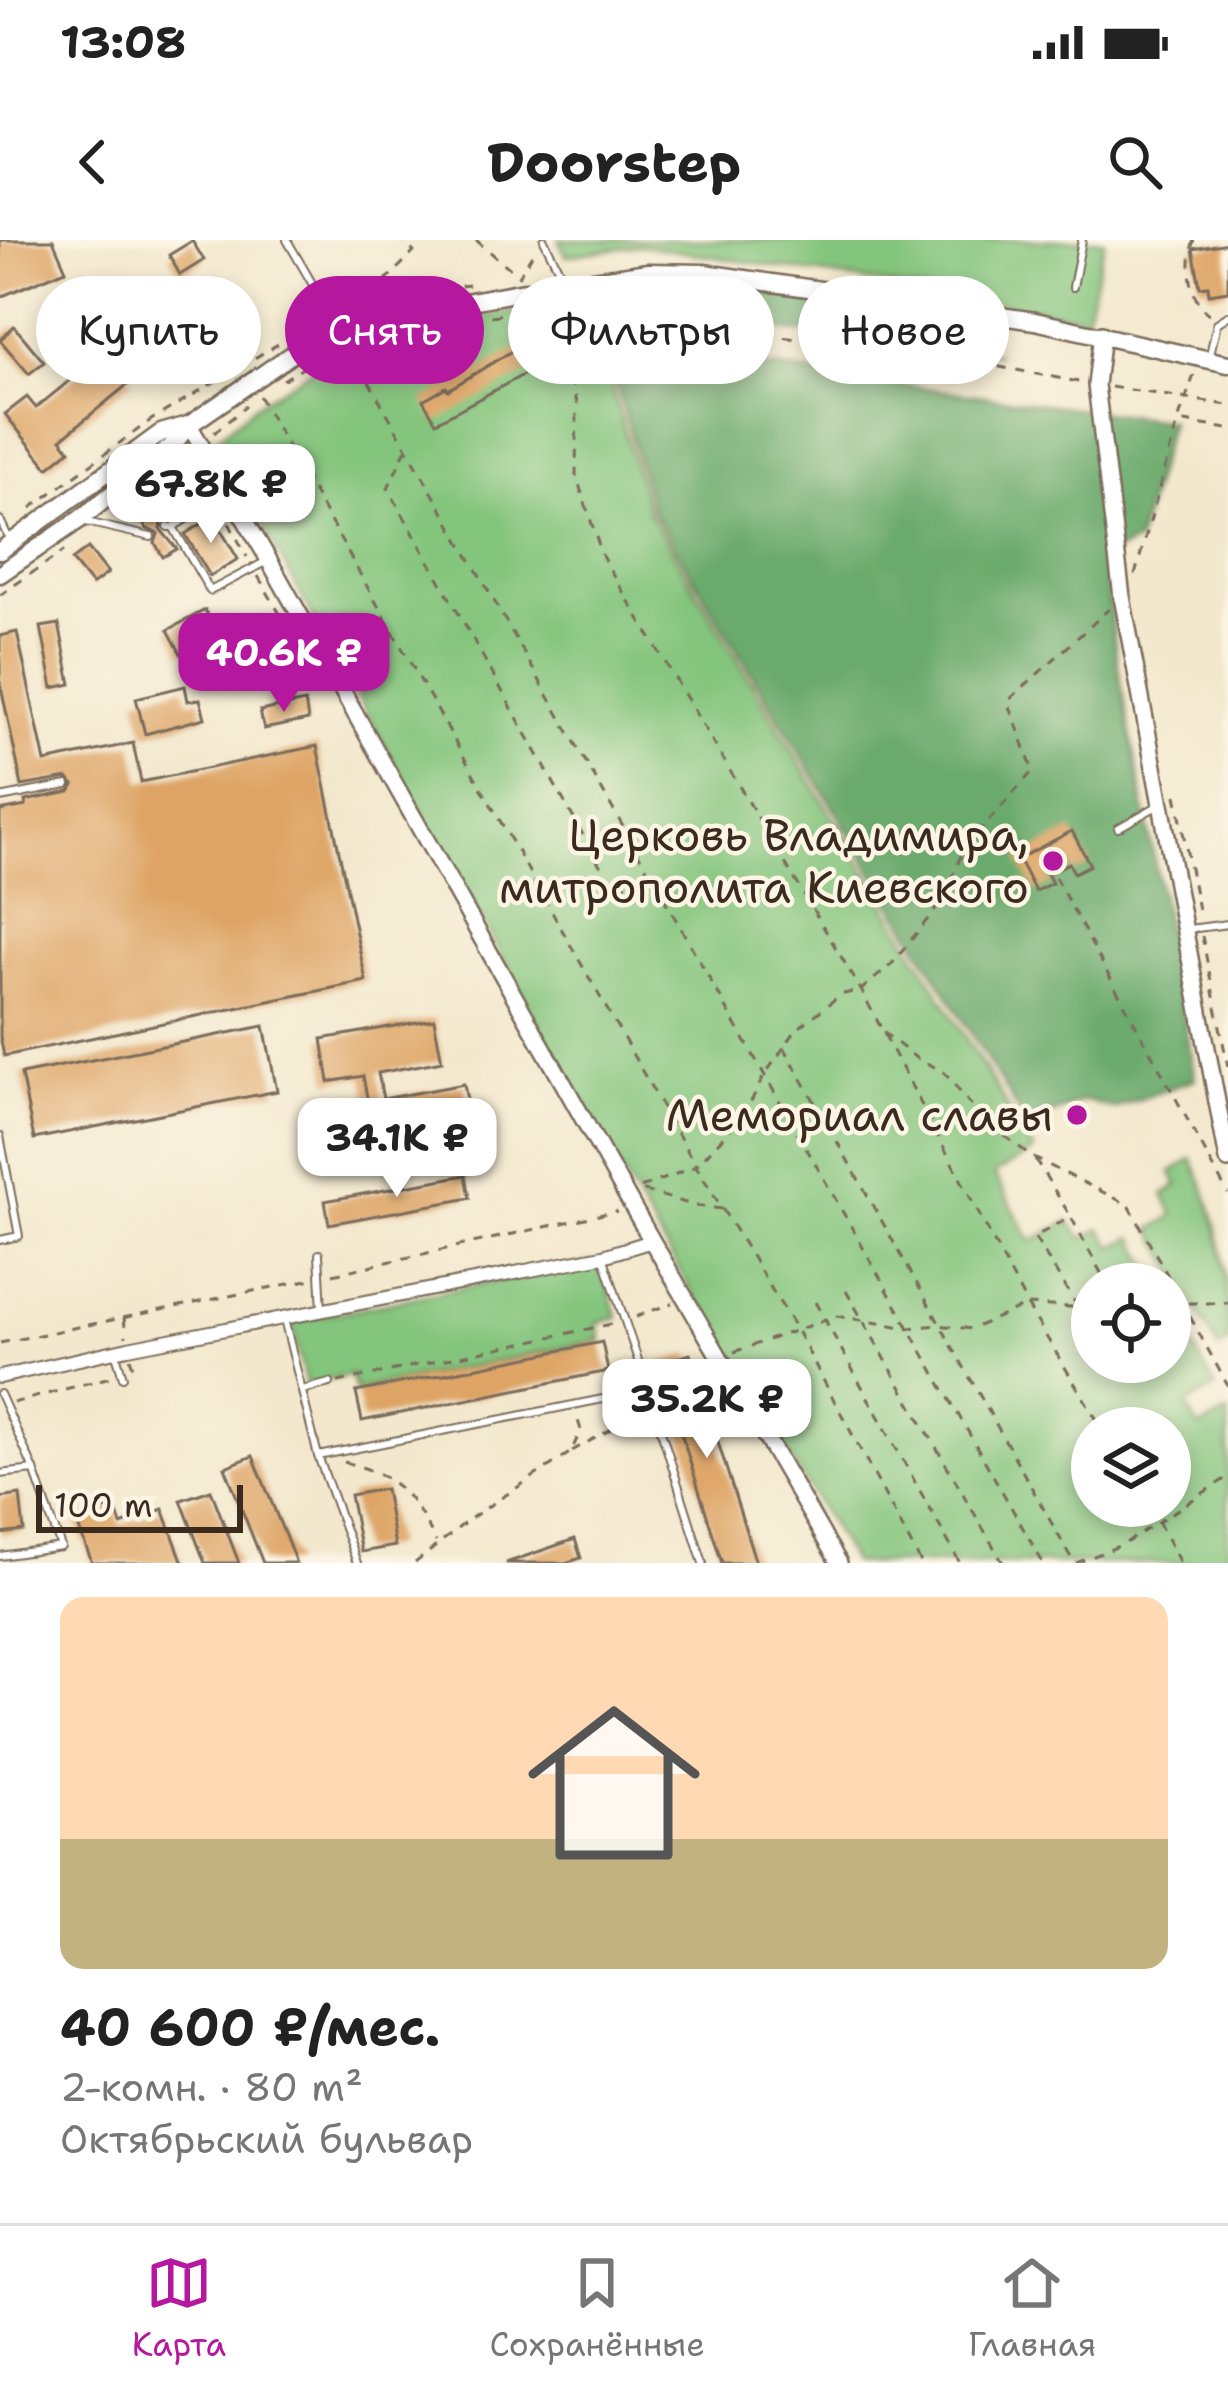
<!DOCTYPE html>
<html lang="ru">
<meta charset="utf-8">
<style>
body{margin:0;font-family:"Shantell Sans",sans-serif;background:#f2f2f2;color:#222;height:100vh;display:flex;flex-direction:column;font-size:45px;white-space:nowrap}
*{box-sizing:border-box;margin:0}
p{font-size:39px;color:#767676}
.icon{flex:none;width:66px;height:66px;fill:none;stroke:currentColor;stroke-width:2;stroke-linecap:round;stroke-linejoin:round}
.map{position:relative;height:1323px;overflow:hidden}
.sheet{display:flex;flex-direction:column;background:#fff;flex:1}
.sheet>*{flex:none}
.hud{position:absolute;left:36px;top:36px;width:1158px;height:108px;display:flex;gap:24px}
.tools{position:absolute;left:1071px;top:1023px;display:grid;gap:24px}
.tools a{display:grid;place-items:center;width:120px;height:120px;border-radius:50%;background:#fff;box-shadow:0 6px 18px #0003;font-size:60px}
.scale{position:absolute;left:36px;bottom:30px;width:207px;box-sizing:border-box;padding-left:12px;border:6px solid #3b2a1e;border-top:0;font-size:33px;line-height:42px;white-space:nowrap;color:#3b2a1e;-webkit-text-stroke:9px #fcf5e5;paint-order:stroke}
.price{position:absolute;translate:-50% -102px;padding:0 27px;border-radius:24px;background:#fff;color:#222;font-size:39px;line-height:78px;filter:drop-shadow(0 3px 6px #0008)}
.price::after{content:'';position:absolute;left:50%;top:72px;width:36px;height:27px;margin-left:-18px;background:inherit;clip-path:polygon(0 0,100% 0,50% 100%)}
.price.active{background:#b5179e;color:#fff}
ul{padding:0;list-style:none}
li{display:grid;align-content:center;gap:24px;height:636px;padding:0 60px}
li span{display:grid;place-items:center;height:372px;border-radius:24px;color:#555}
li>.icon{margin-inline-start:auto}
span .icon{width:216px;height:216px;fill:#fffc;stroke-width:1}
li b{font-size:51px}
.tag{padding:0 42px;border-radius:54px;background:#fff;box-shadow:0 6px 18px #0003;font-size:42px;line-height:108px}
.tag.active{background:#b5179e;color:#fff}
.status{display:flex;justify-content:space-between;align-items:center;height:84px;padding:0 60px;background:#fff;direction:ltr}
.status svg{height:33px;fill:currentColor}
header{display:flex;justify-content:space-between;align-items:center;height:156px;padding:0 60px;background:#fff;font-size:54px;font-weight:700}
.menu{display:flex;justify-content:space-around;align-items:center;height:168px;border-top:3px solid #e0e0e0;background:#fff;font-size:33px;color:#767676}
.menu a{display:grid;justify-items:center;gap:6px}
.menu .active{color:#b5179e}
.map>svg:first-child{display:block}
.green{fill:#84c57d;stroke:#60784e;stroke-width:3;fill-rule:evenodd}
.forest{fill:#6baa6c;stroke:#536a45;stroke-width:3}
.building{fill:#dea465}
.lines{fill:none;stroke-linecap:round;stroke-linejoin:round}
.service-casing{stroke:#7b6c5b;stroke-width:10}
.minor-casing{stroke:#7b6c5b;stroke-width:16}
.tertiary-casing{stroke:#7b6c5b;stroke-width:20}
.secondary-casing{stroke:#7b6c5b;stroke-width:21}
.path{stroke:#7b6c5b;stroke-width:3;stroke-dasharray:9 9;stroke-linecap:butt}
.service{stroke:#fff;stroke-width:6}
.minor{stroke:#fff;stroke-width:12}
.tertiary{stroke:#fff;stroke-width:15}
.secondary{stroke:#fff;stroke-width:16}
.poi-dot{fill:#b5179e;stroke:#fcf5e5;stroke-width:4.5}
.labels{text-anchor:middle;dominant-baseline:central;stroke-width:9;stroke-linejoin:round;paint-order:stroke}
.poi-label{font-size:45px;fill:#3b2a1e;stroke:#fcf5e5;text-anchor:end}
</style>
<div class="status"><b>13:08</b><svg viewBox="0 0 49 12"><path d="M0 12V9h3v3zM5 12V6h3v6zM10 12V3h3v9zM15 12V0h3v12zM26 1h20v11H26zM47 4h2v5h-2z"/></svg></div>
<header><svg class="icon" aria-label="back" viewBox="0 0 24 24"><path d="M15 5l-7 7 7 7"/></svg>Doorstep<svg class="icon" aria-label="search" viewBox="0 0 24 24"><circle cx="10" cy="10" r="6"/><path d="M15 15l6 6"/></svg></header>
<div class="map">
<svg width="1228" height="1323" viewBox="0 0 1228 1323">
<rect width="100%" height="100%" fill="#fcf5e5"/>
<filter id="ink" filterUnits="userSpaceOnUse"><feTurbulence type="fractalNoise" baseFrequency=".00833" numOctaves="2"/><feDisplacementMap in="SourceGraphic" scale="24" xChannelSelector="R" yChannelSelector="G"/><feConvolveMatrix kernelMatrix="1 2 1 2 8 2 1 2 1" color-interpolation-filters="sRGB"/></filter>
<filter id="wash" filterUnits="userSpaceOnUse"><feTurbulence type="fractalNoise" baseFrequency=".004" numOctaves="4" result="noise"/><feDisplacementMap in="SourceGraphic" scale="48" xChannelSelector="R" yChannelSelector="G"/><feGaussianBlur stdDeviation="2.7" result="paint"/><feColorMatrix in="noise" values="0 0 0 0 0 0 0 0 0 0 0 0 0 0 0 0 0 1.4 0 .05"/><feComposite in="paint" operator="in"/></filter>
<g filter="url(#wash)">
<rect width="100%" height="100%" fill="#f3e8cd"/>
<!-- green -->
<g class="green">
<polygon points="559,0 1105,0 1086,77 641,5 566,16"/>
<path d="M586,59L648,271L1034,911L994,934L1031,1001L1069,981L1082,998L1101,989L1113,1007L1134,997L1159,1044H1092V1122H1170V1096L1183,1090L1216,1148L1186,1165L1199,1188L1228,1173V1323H853L627,942L215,200L257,164L363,98ZM1092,1188H1170V1266H1092Z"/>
<path d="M1192,919C1222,982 1228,1034 1228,1103L1218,1108L1152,989L1174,975L1164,954L1178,945L1171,932Z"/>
<polygon points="599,1021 618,1078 598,1083 601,1100 355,1150 351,1135 306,1145 291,1082"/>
</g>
<!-- forest -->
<g class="forest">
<path d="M629,46C693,47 758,50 822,60C883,70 941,92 998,114L751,87L640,80L610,69L608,53Z"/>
<polygon points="605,105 1170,181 1137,302 1103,318 1117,420 1195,839 1113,869 1085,860 1027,885 652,270"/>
</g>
<g id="blocks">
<!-- building -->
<g class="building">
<polygon points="0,0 53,0 66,30 0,57"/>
<polygon points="192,1 204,20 180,35 169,15"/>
<polygon points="1228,3 1228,51 1209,54 1208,46 1200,47 1193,9"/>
<polygon points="14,86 44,122 29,134 0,100"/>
<polygon points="520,106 534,129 436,182 423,160 446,147 448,150"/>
<polygon points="87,109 96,120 108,109 133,140 61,199 70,210 48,228 5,174 27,157 36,168 84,129 75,118"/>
<polygon points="181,237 196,263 162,282 161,290 177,309 163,317 155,303 158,294 146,288 139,276 171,257 165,246"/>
<polygon points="213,277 238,319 210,336 185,294"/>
<polygon points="88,308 108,333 92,345 72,320"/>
<polygon points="205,370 218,394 181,414 168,390"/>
<polygon points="59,384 71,444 53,448 41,387"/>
<polygon points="17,392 45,522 133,503 141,542 317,506 366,741 4,816 0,796 0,571 26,566 25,561 70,552 74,545 67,538 22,546 0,442 0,396"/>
<polygon points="185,446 188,461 200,459 205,478 145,494 136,458"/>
<polygon points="305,462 308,480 264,489 260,471"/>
<polygon points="1072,591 1090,625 1074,633 1069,623 1047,634 1052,643 1035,651 1018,619"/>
<polygon points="434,779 442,821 378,833 383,859 464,844 473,894 362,915 353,865 368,862 363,836 329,842 322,799"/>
<polygon points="264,786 277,851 34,899 21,834"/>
<polygon points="466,935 470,958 329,984 325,961"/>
<polygon points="602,1102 608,1131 362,1181 356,1152"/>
<polygon points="690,1114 696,1132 756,1323 722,1323 659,1123"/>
<polygon points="253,1216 296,1323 263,1323 225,1227"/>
<polygon points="385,1249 395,1306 361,1312 350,1255"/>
<polygon points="211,1250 239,1323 205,1323 181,1260"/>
<polygon points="20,1255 24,1291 0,1294 0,1258"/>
<polygon points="115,1266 121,1285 163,1269 183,1323 92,1323 76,1280"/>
<polygon points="575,1299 581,1318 565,1323 506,1323"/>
</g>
</g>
</g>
<g filter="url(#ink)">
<use href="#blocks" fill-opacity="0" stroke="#7b6c5b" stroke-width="3"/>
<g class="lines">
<defs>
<g id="service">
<polyline points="287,0 346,102"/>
<polyline points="544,0 564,40"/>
<polyline points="1073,47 1082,0"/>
<polyline points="1209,119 1217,83 1228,76"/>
<polyline points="0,280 10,301"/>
<polyline points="82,281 151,297"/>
<polyline points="168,287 173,287 210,351 269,320"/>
<polyline points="173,287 226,255"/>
<polyline points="0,558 67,545"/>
<polyline points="1118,588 1159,565"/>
<polyline points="1189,689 1228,684"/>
<polyline points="0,896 19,996 0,1000"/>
<polyline points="319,1014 322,1070"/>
<polyline points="284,1079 318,1216 648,1150 603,1016"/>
<polyline points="115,1111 123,1137"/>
<polyline points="302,1150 330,1143"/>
<polyline points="648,1150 703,1323"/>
<polyline points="0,1154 34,1230"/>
<polyline points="318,1216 357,1323"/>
<polyline points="0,1234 34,1230 61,1307 0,1316"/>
</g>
<polyline id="minor" points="0,1137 128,1108 603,1016 652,1001"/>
<g id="tertiary">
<polyline points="1102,94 1096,145 1122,357 1228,920"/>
<polyline points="189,185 266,315 652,1001 839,1323"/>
</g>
<g id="secondary">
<polyline points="0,311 161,193 188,185"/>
<polyline points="0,334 79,280 171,207 189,185 308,103 359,82 546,47 648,32 704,33 1035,81 1228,124"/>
</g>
</defs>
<!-- service casing -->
<use href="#service" class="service-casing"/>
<!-- minor casing -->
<use href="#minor" class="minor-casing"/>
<!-- tertiary casing -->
<use href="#tertiary" class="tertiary-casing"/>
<!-- secondary casing -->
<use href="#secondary" class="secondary-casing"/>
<!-- path -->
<g class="path">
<polyline points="476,0 519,36 536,8"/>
<path d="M1194,0C1186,21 1189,62 1209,74"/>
<polyline points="372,54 414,12 402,0"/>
<polyline points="552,69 577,163 576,235 603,318 861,750 1027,1065 1102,1188"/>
<polyline points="553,69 647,88 781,97 953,118 1084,143"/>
<polyline points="338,70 369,57 469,45"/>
<polyline points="420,87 634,54 687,54 722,92"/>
<polyline points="351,110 1043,1323"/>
<polyline points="1194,135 1178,181 1228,189"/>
<polyline points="283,140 331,111"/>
<polyline points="1111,147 1228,165"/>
<polyline points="259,156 696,926 796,1089 921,1323"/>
<polyline points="214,193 246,166"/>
<polyline points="406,209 388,248 610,643 655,647"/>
<polyline points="31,268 151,180 278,104"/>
<polyline points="229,283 247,317"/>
<polyline points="1135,335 1178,181"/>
<polyline points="258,336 328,457"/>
<polyline points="0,355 64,311"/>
<polyline points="1176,555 1199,675"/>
<polyline points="1055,637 1228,954"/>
<polyline points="1202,696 1228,827"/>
<polyline points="883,792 916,818 943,831 983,880 1034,918 1129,965 1228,1146"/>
<polyline points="784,807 1074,1323"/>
<polyline points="1035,919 1071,977"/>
<polyline points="722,969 696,966 638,949 696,926 745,873 764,836 796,790 840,755 861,750 891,725 944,659 963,610 1033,531 1008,461 1109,369"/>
<polyline points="333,1034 617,971"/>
<polyline points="846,1051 1003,1323"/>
<polyline points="815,1062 960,1323"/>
<polyline points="1170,1063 1228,1063"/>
<polyline points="1078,1067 1034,997 1071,977 1107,1044"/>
<polyline points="124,1077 126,1097"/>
<polyline points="636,1077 672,1063"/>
<polyline points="0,1103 312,1039"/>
<polyline points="734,1112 837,1076 909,1088 938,1085 971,1089 1027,1065 1092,1068"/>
<polyline points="130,1118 135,1133"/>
<polyline points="338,1142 616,1083"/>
<polyline points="13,1163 114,1136"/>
<polyline points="572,1211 626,1181 640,1161"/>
<path d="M344,1222C397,1235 412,1255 436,1302"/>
<polyline points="1150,1266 1180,1323"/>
<polyline points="415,1323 471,1278 571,1212 581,1190 576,1174"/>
<polyline points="1076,1323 1124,1304 1228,1237"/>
</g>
<!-- service -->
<use href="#service" class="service"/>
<!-- minor -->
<use href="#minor" class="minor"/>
<!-- tertiary -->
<use href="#tertiary" class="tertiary"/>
<!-- secondary -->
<use href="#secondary" class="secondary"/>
</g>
</g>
<!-- markers -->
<g class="poi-dot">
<circle cx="1053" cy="621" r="12"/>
<circle cx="1077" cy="875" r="12"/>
</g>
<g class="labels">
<!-- poi labels -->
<g class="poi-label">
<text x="1029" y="595">Церковь Владимира,<tspan x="1029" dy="52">митрополита Киевского</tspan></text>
<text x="1053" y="875">Мемориал славы</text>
</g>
</g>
</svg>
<div class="tools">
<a><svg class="icon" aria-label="locate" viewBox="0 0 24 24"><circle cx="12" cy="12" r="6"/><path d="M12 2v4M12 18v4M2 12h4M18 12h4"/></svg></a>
<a><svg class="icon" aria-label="layers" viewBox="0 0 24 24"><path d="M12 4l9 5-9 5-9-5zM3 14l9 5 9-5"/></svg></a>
</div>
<div class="scale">100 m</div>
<b class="price" style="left:211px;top:306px">67.8K ₽</b>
<b class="price active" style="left:284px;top:475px">40.6K ₽</b>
<b class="price" style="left:397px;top:960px">34.1K ₽</b>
<b class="price" style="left:707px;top:1221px">35.2K ₽</b>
<div class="hud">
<a class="tag">Купить</a>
<a class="tag active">Снять</a>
<a class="tag">Фильтры</a>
<a class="tag">Новое</a>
</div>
</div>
<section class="sheet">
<ul>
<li><span style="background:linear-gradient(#ffd9b3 65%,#c2b280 0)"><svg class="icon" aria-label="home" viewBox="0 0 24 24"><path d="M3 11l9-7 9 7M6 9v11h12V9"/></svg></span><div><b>40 600 ₽/мес.</b><p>2-комн. · 80 m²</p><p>Октябрьский бульвар</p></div></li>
</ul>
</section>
<nav class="menu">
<a class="active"><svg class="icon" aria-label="map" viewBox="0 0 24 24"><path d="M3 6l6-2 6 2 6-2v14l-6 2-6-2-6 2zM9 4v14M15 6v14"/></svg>Карта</a>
<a><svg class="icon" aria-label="saved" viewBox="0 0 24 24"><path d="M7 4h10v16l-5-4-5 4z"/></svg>Сохранённые</a>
<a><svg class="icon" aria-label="home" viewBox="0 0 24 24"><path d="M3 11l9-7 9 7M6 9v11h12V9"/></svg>Главная</a>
</nav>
